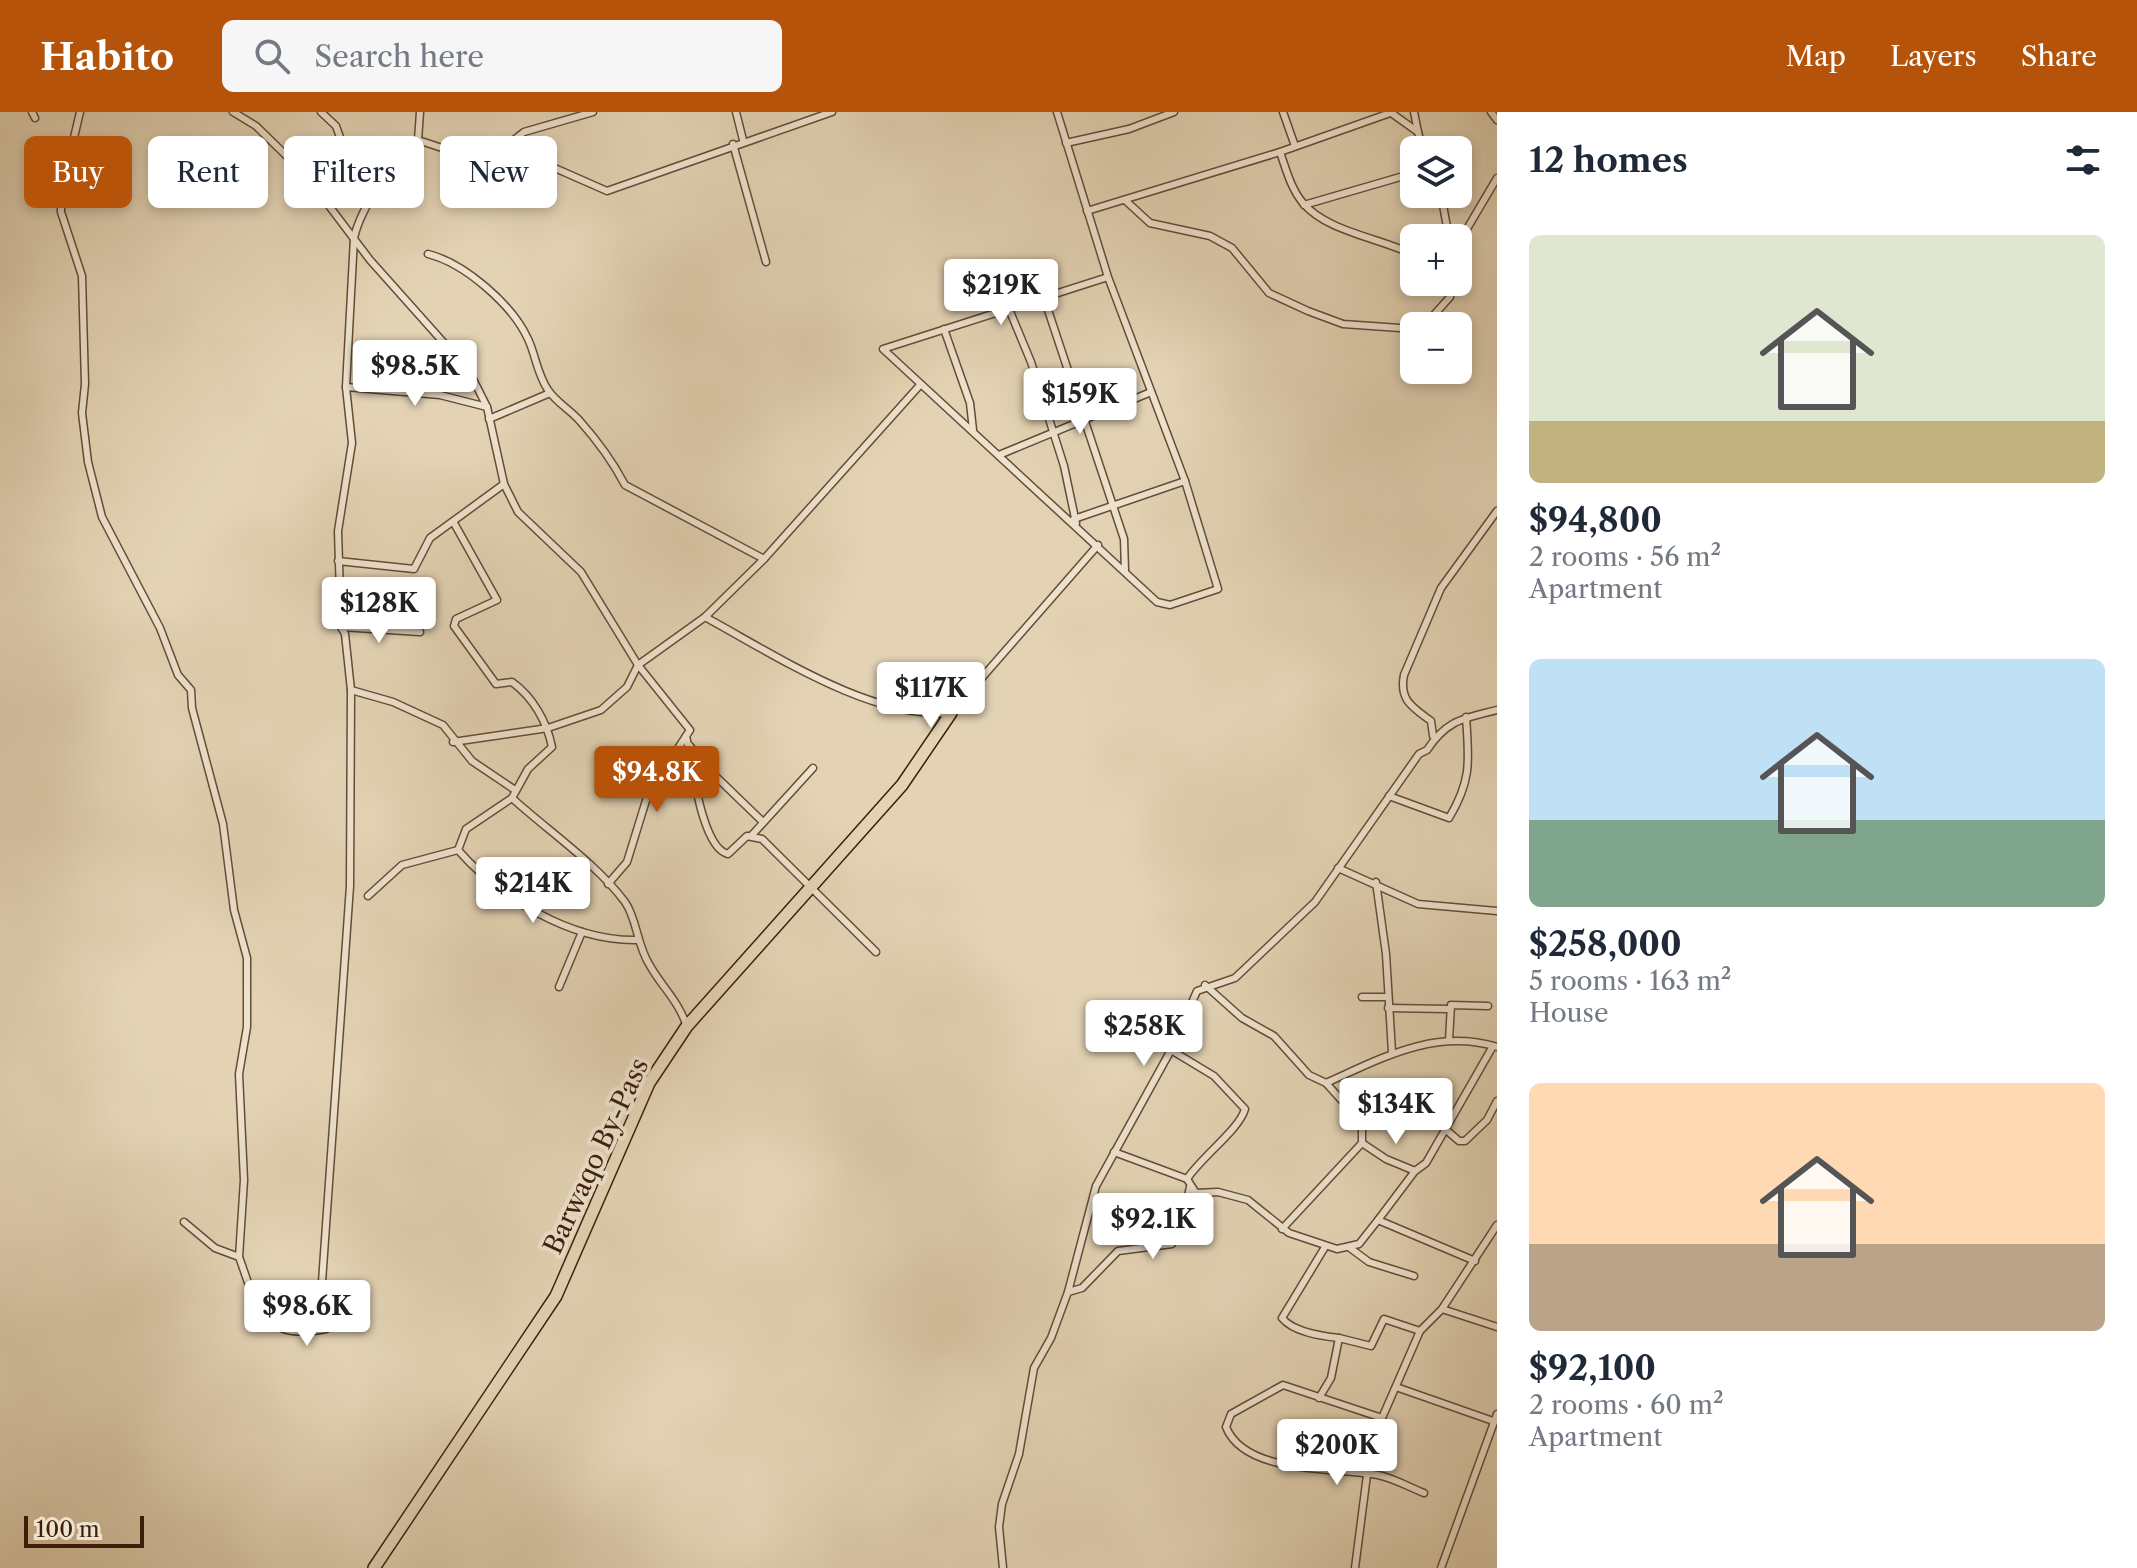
<!DOCTYPE html>
<meta charset="utf-8">
<style>
body{margin:0;font-family:"Libre Caslon Text",serif;background:#f6f6f7;color:#1f2937;height:100vh;display:flex;flex-direction:column;font-size:30px;white-space:nowrap}
*{box-sizing:border-box;margin:0}
p{font-size:26px;color:#747a83}
.icon{flex:none;width:44px;height:44px;fill:none;stroke:currentColor;stroke-width:2;stroke-linecap:round;stroke-linejoin:round}
.map{position:relative;flex:1;overflow:hidden}
.side{display:flex;flex-direction:column;background:#fff;width:640px}
.side>*{flex:none}
.hud{position:absolute;left:24px;top:24px;width:760px;height:72px;display:flex;gap:16px}
.controls{position:absolute;left:1400px;top:24px;display:grid;gap:16px}
.controls a{display:grid;place-items:center;width:72px;height:72px;border-radius:12px;background:#fff;box-shadow:0 4px 12px #0003;font-size:40px}
.scale{position:absolute;left:24px;bottom:20px;width:120px;box-sizing:border-box;padding-left:8px;border:4px solid #3e1e09;border-top:0;font-size:22px;line-height:28px;white-space:nowrap;color:#3e1e09;-webkit-text-stroke:6px #ede2ce;paint-order:stroke}
.price{position:absolute;translate:-50% -68px;padding:0 18px;border-radius:8px;background:#fff;color:#222;font-size:26px;line-height:52px;filter:drop-shadow(0 2px 4px #0008)}
.price::after{content:'';position:absolute;left:50%;top:48px;width:24px;height:18px;margin-left:-12px;background:inherit;clip-path:polygon(0 0,100% 0,50% 100%)}
.price.current{background:#b45309;color:#fff}
ul{padding:0;list-style:none}
li{display:grid;align-content:center;gap:16px;height:424px;padding:0 32px}
li span{display:grid;place-items:center;height:248px;border-radius:12px;color:#555}
li>.icon{margin-inline-start:auto}
span .icon{width:144px;height:144px;fill:#fffc;stroke-width:1}
li b{font-size:34px}
h2{display:flex;justify-content:space-between;align-items:center;height:96px;padding:0 32px;font-size:34px}
.pill{padding:0 28px;border-radius:12px;background:#fff;box-shadow:0 4px 12px #0003;font-size:28px;line-height:72px}
.pill.current{background:#b45309;color:#fff}
header{display:flex;align-items:center;gap:48px;box-sizing:border-box;height:112px;padding:0 40px;background:#b45309;color:#fff}
header strong{font-size:38px}
nav{display:flex;gap:44px;margin-inline-start:auto;font-size:28px}
.search{width:560px;height:72px;background:#f6f6f7;display:flex;align-items:center;gap:20px;box-sizing:border-box;padding:0 28px;border-radius:12px;color:#747a83;font-size:30px}
main{display:flex;flex:1;min-height:0}
.map>svg:first-child{display:block}
.lines{fill:none;stroke-linecap:round;stroke-linejoin:round}
.minor-casing{stroke:#674b34;stroke-width:9}
.trunk-casing{stroke:#3e1e09;stroke-width:14}
.minor{stroke:#ede2ce;stroke-width:6}
.trunk{stroke:#e3d3b4;stroke-width:11}
.labels{text-anchor:middle;dominant-baseline:central;stroke-width:8;stroke-linejoin:round;paint-order:stroke}
.street-label{font-size:26px;fill:#3e1e09;stroke:#ede2ce}
</style>
<header>
<strong>Habito</strong>
<div class="search"><svg class="icon" aria-label="search" viewBox="0 0 24 24"><circle cx="10" cy="10" r="6"/><path d="M15 15l6 6"/></svg>Search here</div>
<nav><a>Map</a><a>Layers</a><a>Share</a></nav>
</header>
<main>
<div class="map">
<svg width="1497" height="1456" viewBox="0 0 1497 1456">
<rect width="100%" height="100%" fill="#e3d3b4"/>
<filter id="stains"><feTurbulence type="fractalNoise" baseFrequency=".0025" numOctaves="4"/><feColorMatrix values="0 0 0 0 .2 0 0 0 0 .09 0 0 0 0 .02 0 0 0 .5 -.17"/></filter>
<radialGradient id="worn" r=".72"><stop offset=".6" stop-color="#630" stop-opacity="0"/><stop offset="1" stop-color="#630" stop-opacity=".3"/></radialGradient>
<g class="lines">
<defs>
<g id="minor">
<polyline points="32,0 35,6"/>
<polyline points="80,0 61,81 61,100 82,164 85,272 82,301 88,350 102,405 160,516 178,563 191,578 192,596 223,712 234,798 247,846 247,915 239,962 244,1068 239,1145"/>
<polyline points="233,0 256,14 305,62 370,148 469,259 487,295 504,372 518,400 581,460 638,553 690,618 648,682 627,750 608,772"/>
<polyline points="321,0 336,14 347,45 373,85"/>
<polyline points="736,0 743,28"/>
<polyline points="1057,0 1108,165 1185,369 1218,477 1170,493 1157,490 883,237 1108,165"/>
<polyline points="1283,0 1295,34"/>
<polyline points="1390,0 1418,20 1423,38"/>
<polyline points="1414,0 1418,20"/>
<polyline points="1491,0 1497,8"/>
<polyline points="418,28 445,37 501,38 523,52 557,57 607,79 832,0"/>
<polyline points="1066,31 1129,17 1174,0"/>
<polyline points="733,32 766,150"/>
<polyline points="501,38 524,20 593,0"/>
<path d="M1280,40C1286,57 1291,77 1303,91C1327,120 1381,126 1414,143"/>
<polyline points="1441,82 1449,126"/>
<polyline points="1126,89 1150,111 1210,124 1232,136 1269,181 1308,199 1343,212 1414,217"/>
<polyline points="1304,93 1414,61"/>
<polyline points="1087,99 1280,40 1393,0"/>
<polyline points="1458,132 1497,66"/>
<path d="M428,142C464,151 512,192 528,227C536,244 537,262 548,278C556,290 569,297 579,308C596,327 613,350 625,373L764,447"/>
<polyline points="1044,186 1124,427 1125,459"/>
<polyline points="1009,197 1031,250 1064,354 1076,411"/>
<polyline points="1424,214 1450,185 1452,170"/>
<polyline points="944,217 970,291 973,318"/>
<polyline points="346,275 440,283 487,295"/>
<polyline points="489,307 550,281"/>
<polyline points="999,343 1151,280"/>
<polyline points="1074,407 1185,369"/>
<polyline points="338,449 414,457 430,426 504,372"/>
<path d="M705,505C775,543 871,607 951,601L1098,433"/>
<polyline points="341,515 420,520"/>
<polyline points="351,578 393,590 443,613 472,649 515,678"/>
<path d="M686,624C692,649 701,736 728,742L747,724L762,727L876,840"/>
<path d="M1433,624L1431,609C1412,595 1399,588 1404,563L1441,476L1497,399"/>
<polyline points="453,630 548,616 601,598 627,575 638,553 705,505 764,447 920,273"/>
<polyline points="690,634 706,655 762,709"/>
<path d="M1389,684L1449,706C1472,668 1469,648 1466,605"/>
<path d="M512,686C547,718 597,752 625,790C637,807 637,833 649,852C663,877 676,885 687,914"/>
<polyline points="752,723 813,656"/>
<path d="M458,738C500,786 571,829 636,828"/>
<polyline points="1338,756 1418,792 1497,799"/>
<polyline points="1376,770 1386,842 1392,940"/>
<path d="M368,784L402,753L458,738L466,717L512,686L528,657L552,635C547,610 533,585 512,570L496,572L454,514L456,507L497,488L454,411"/>
<path d="M1205,873L1242,906L1274,924L1309,963L1326,971C1382,946 1435,916 1497,935"/>
<polyline points="559,875 582,820"/>
<polyline points="1362,885 1387,885"/>
<polyline points="1388,896 1448,897"/>
<polyline points="1449,928 1451,893 1488,894"/>
<path d="M1171,938L1214,964L1245,997C1239,1018 1202,1044 1187,1067"/>
<polyline points="1444,1016 1459,1029 1465,1029 1487,1008 1497,989"/>
<polyline points="1362,1031 1386,1047 1415,1059"/>
<polyline points="1114,1040 1187,1067 1196,1081 1218,1080 1248,1088 1289,1121 1337,1137 1359,1132 1378,1108 1475,1149"/>
<polyline points="1378,1108 1415,1059 1426,1051 1493,934"/>
<path d="M184,1110L215,1136L239,1145C258,1197 261,1229 326,1217L322,1170L350,774L351,578L345,522L341,515L338,419L352,331L346,275L354,126C360,98 394,44 418,28L420,0"/>
<polyline points="1282,1117 1362,1031 1362,1011 1326,971"/>
<path d="M1325,1135L1282,1206C1293,1220 1321,1224 1339,1226"/>
<polyline points="1350,1136 1369,1150 1414,1164"/>
<polyline points="1068,1180 1082,1176 1118,1139 1172,1132 1180,1119 1190,1075"/>
<polyline points="1442,1197 1497,1215"/>
<polyline points="1396,1275 1493,1309"/>
<polyline points="1319,1286 1331,1266 1339,1226 1371,1234 1384,1207 1420,1219"/>
<path d="M1382,1306L1283,1273L1231,1302L1226,1315C1245,1363 1336,1355 1378,1363C1393,1366 1409,1375 1424,1381"/>
<path d="M1003,1456L999,1415L1002,1392L1019,1342L1034,1256L1051,1226L1068,1180L1096,1074L1171,938L1197,879L1235,866L1315,790L1419,642L1427,638C1447,608 1462,607 1497,598"/>
<polyline points="1355,1456 1367,1363 1382,1306 1420,1219 1442,1197 1497,1113"/>
<polyline points="1441,1456 1497,1302"/>
</g>
<polyline id="trunk" points="374,1456 556,1184 649,971 687,914 902,673 951,601"/>
</defs>
<!-- minor casing -->
<use href="#minor" class="minor-casing"/>
<!-- trunk casing -->
<use href="#trunk" class="trunk-casing"/>
<!-- minor -->
<use href="#minor" class="minor"/>
<!-- trunk -->
<use href="#trunk" class="trunk"/>
</g>
<g class="labels">
<!-- street labels -->
<g class="street-label">
<text transform="translate(596 1044) rotate(-65)">Barwaqo By-Pass</text>
</g>
</g>
<rect width="100%" height="100%" filter="url(#stains)"/>
<rect width="100%" height="100%" fill="url(#worn)"/>
</svg>
<div class="controls">
<a><svg class="icon" aria-label="layers" viewBox="0 0 24 24"><path d="M12 4l9 5-9 5-9-5zM3 14l9 5 9-5"/></svg></a>
<a>+</a>
<a>−</a>
</div>
<div class="scale">100 m</div>
<b class="price" style="left:1001px;top:215px">$219K</b>
<b class="price" style="left:415px;top:296px">$98.5K</b>
<b class="price" style="left:1080px;top:324px">$159K</b>
<b class="price" style="left:379px;top:533px">$128K</b>
<b class="price" style="left:931px;top:618px">$117K</b>
<b class="price current" style="left:657px;top:702px">$94.8K</b>
<b class="price" style="left:533px;top:813px">$214K</b>
<b class="price" style="left:1144px;top:956px">$258K</b>
<b class="price" style="left:1396px;top:1034px">$134K</b>
<b class="price" style="left:1153px;top:1149px">$92.1K</b>
<b class="price" style="left:307px;top:1236px">$98.6K</b>
<b class="price" style="left:1337px;top:1375px">$200K</b>
<div class="hud">
<a class="pill current">Buy</a>
<a class="pill">Rent</a>
<a class="pill">Filters</a>
<a class="pill">New</a>
</div>
</div>
<section class="side">
<h2>12 homes<svg class="icon" aria-label="filters" viewBox="0 0 24 24"><path d="M4 7h16M4 17h16"/><circle cx="9" cy="7" r="2"/><circle cx="15" cy="17" r="2"/></svg></h2>
<ul>
<li><span style="background:linear-gradient(#dfe7d0 75%,#c2b280 0)"><svg class="icon" aria-label="home" viewBox="0 0 24 24"><path d="M3 11l9-7 9 7M6 9v11h12V9"/></svg></span><div><b>$94,800</b><p>2 rooms · 56 m²</p><p>Apartment</p></div></li>
<li><span style="background:linear-gradient(#bfe0f5 65%,#7fa58c 0)"><svg class="icon" aria-label="home" viewBox="0 0 24 24"><path d="M3 11l9-7 9 7M6 9v11h12V9"/></svg></span><div><b>$258,000</b><p>5 rooms · 163 m²</p><p>House</p></div></li>
<li><span style="background:linear-gradient(#ffd9b3 65%,#b9a48a 0)"><svg class="icon" aria-label="home" viewBox="0 0 24 24"><path d="M3 11l9-7 9 7M6 9v11h12V9"/></svg></span><div><b>$92,100</b><p>2 rooms · 60 m²</p><p>Apartment</p></div></li>
</ul>
</section>
</main>
